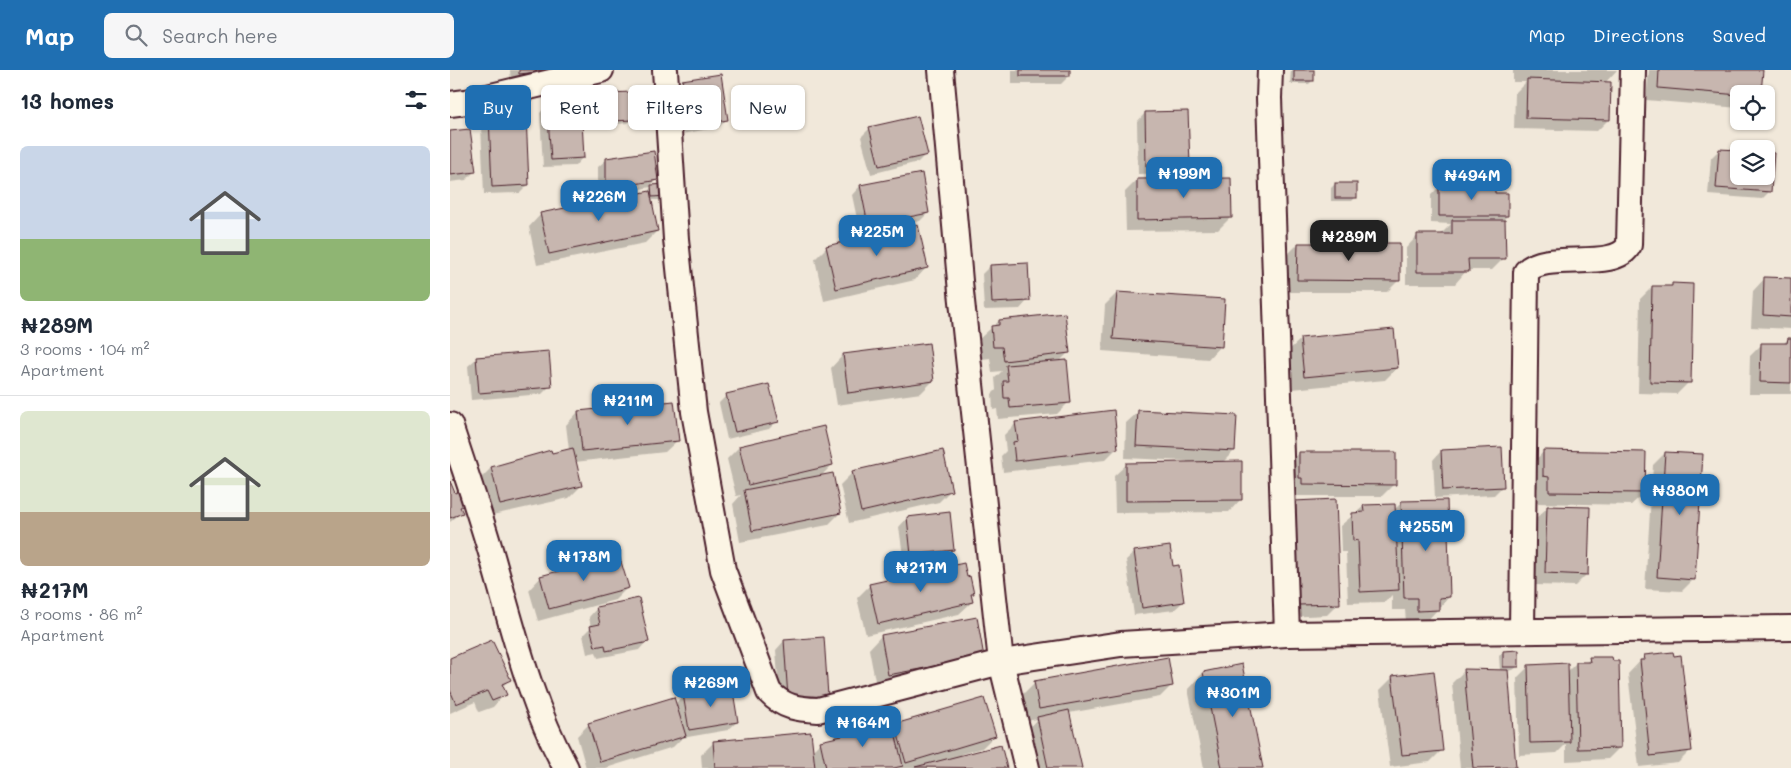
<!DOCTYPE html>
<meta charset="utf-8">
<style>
body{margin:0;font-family:Mali,sans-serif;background:#f6f6f7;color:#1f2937;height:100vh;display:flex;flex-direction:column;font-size:19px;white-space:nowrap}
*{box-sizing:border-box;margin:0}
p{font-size:16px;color:#747a83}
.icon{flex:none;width:28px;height:28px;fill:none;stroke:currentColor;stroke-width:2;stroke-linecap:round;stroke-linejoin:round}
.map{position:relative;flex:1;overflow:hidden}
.details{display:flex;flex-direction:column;background:#fff;width:450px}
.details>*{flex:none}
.banner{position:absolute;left:15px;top:15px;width:475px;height:45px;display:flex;gap:10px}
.fabs{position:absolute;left:1280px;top:15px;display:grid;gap:10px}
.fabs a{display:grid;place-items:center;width:45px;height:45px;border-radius:8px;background:#fff;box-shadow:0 1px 4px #0004;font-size:25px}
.price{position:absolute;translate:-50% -42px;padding:0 11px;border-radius:10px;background:#1f6fb2;color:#fff;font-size:16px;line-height:32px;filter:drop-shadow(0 1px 2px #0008)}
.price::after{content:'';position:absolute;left:50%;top:30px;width:15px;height:11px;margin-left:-8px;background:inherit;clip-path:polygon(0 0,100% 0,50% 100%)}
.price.on{background:#222;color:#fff}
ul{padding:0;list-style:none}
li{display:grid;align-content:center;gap:10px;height:265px;padding:0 20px}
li+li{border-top:1px solid #e0e1e3}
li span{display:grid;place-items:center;height:155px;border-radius:8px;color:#555}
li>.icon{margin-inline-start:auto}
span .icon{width:90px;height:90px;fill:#fffc;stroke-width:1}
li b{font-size:21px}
h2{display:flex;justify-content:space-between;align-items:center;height:60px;padding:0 20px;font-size:21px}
.pill{padding:0 18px;border-radius:8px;background:#fff;box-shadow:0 1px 4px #0004;font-size:18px;line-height:45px}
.pill.on{background:#1f6fb2;color:#fff}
header{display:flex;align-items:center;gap:30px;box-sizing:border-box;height:70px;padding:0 25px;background:#1f6fb2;color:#fff}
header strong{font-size:24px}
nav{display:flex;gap:28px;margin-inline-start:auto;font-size:18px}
.search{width:350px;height:45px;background:#f6f6f7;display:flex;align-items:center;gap:12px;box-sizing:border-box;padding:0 18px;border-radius:8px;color:#747a83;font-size:19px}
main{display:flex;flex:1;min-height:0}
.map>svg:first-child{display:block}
.shadow{fill:#0003}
.building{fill:#c7b6af;stroke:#4a1f2b}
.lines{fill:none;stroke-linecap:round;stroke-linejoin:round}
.minor-casing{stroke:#4a1f2b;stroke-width:28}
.minor{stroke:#fcf5e5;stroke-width:24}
</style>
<header>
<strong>Map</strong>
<div class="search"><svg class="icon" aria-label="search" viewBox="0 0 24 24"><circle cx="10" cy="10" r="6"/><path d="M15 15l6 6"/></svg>Search here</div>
<nav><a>Map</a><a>Directions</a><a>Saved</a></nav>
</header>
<main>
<section class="details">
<h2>13 homes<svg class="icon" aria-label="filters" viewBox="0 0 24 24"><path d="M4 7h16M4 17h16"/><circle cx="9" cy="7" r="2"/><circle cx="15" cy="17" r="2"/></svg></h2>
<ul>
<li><span style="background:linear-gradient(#c9d6e8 60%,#8fb573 0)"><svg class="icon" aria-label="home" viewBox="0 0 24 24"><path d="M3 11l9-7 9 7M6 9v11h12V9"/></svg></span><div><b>₦289M</b><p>3 rooms · 104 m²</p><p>Apartment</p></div></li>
<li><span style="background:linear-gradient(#dfe7d0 65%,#b9a48a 0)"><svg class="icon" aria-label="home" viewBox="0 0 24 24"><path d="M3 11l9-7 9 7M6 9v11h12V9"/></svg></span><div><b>₦217M</b><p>3 rooms · 86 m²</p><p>Apartment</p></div></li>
</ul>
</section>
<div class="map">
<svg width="1341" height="698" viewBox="0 0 1341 698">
<rect width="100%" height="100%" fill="#f1e8da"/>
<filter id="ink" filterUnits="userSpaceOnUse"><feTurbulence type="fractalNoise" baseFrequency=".02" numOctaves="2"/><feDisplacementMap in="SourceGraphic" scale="10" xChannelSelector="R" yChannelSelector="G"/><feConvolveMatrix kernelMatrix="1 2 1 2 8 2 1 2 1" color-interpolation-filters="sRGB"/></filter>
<g filter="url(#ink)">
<!-- shadow -->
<g class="shadow">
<polygon points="60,0 105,0 61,12"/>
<polygon points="562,0 619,0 619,6 611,14 562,14"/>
<polygon points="863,0 863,10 859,14 840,14 841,0"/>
<polygon points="1063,0 1167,0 1155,13 1159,49 1147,61 1064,59 1065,23 1076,12 1063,12"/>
<polygon points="1199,0 1312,0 1289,24 1289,38 1196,30"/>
<polygon points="233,11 277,49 269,57 232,64 224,19"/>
<polygon points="160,24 182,50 178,53 157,55 156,28"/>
<polygon points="98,34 133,87 125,96 93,97 90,43"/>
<polygon points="695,43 738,95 730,103 688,104 687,52"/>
<polygon points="39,48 78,115 70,123 34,124 31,56"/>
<polygon points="420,58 476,84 468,92 421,104 411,67"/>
<polygon points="0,62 24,102 16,110 0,112"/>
<polygon points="1269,80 1289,106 1320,121 1312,129 1258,125 1261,88"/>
<polygon points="157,89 207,109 200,116 216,115 212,130 201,130 207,161 195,173 87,195 79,157 91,144 198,122 201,117 148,126 148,97"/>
<polygon points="687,110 780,148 768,160 676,161 675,122"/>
<polygon points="885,114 906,127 902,131 881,131 881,118"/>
<polygon points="410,116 478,143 470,151 410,163 402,125"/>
<polygon points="990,116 1044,124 1057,146 1052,151 1054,188 1042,200 1017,200 1005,214 956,214 956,178 968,165 990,165 1001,154 981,153 981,125"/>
<polygon points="848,174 949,210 937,222 836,222 836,186"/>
<polygon points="377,177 477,197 465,210 374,231 365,189"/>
<polygon points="540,196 578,230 570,239 534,240 532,204"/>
<polygon points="1315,208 1341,209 1341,259 1301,257 1303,221"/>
<polygon points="1223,214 1239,312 1227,324 1188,323 1190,229 1202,217 1219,218"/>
<polygon points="667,223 770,276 758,289 652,281 655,235"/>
<polygon points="549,251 618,283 609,292 619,332 607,344 548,349 547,339 543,340 542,324 546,320 545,308 552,301 542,302 540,288 532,289 529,269"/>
<polygon points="851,269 947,298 935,310 842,319 838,281"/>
<polygon points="1338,269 1341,269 1341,324 1299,324 1300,286 1312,274 1333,274"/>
<polygon points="393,285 483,311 471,323 387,335 381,298"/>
<polygon points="27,288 100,316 92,324 21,330 18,296"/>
<polygon points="277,325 327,351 319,359 277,369 269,333"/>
<polygon points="689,341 784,381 772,393 791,429 779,442 665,443 664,406 677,394 737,393 737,391 675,388 676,353"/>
<polygon points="128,342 228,370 215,382 125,392 131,416 119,428 38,446 29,410 41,398 61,393 64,390 100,382 101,384 119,380 116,355"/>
<polygon points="566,353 667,378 655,390 553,402 551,386 556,381 554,365"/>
<polygon points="289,377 382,395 370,407 390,443 378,455 290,472 283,434 291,425 286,426 277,389"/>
<polygon points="991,381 1052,417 1044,425 985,428 983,390"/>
<polygon points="1094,381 1194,423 1181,435 1087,433 1088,418 1081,418 1082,394"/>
<polygon points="492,382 501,420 489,432 399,453 390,415 402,403"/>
<polygon points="849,383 944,414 932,426 840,426 837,396"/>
<polygon points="1215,383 1244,509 1232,521 1195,519 1203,395"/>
<polygon points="0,414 4,424 13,435 10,439 11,443 0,452"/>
<polygon points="845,432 889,533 877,545 837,547"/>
<polygon points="952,432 999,527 976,552 956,552 955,540 942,540 942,525 935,532 898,533 896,482 891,482 890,456 914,436 944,440"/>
<polygon points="1098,437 1137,504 1125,516 1084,515 1085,449"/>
<polygon points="457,448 503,480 495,488 454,493 449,457"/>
<polygon points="685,482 722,497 733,532 724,540 684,545 676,490"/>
<polygon points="91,507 177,518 165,530 88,551 79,520"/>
<polygon points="516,509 523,523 520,526 522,532 509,544 416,565 407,528 420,515"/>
<polygon points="147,538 197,571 189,580 148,588 146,582 137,584 133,565 141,557 139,547"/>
<polygon points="526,549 521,599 426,616 419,579 431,566"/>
<polygon points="334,571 376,625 368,633 330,636 326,580"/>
<polygon points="1053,582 1067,597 1063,600 1057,601 1065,696 1063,698 1010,698 1002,613 1014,601 1050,601 1049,586"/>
<polygon points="1195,586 1240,681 1228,693 1189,697 1178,604"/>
<polygon points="1140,589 1170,677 1158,689 1116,691 1116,674 1107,683 1069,685 1067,608 1079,596 1117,602 1126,593 1135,593"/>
<polygon points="0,590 59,610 52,617 55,624 43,637 29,642 25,632 0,643"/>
<polygon points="753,603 812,698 754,698 738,619"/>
<polygon points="943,607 992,680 980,692 940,697 930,620"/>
<polygon points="585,612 722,615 710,627 619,643 631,698 584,698 576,661 587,649 577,651 573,624"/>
<polygon points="233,625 287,652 278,660 232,668 223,677 156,698 136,698 127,666 139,654 225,634"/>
<polygon points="533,630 544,666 532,678 511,684 512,686 551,676 556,698 252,698 251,685 263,673 362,681 371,672 381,670 391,660 416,661 442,658 445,656"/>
</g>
<!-- building -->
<g class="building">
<polygon points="69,0 107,0 69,4"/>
<rect x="570" y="0" width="50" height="6"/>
<rect x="844" y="0" width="20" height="11"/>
<polygon points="1209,0 1313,0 1311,24 1289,25 1208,18"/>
<polygon points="271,4 278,50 240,56 232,10"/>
<polygon points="1077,9 1161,12 1160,50 1076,48"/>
<polygon points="181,22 183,50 161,51 159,23"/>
<polygon points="131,32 134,88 101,90 97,33"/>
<polygon points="738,41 740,95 696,97 695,42"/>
<polygon points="76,45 79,115 42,117 39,46"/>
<polygon points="468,46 478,85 429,96 419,57"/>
<polygon points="20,59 26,102 0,105 0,61"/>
<polygon points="1269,79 1289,80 1289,106 1316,106 1316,82 1324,83 1321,122 1266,118"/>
<polygon points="204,81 208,110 156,119 156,88"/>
<polygon points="472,103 479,143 418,155 410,115"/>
<polygon points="781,108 782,148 687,150 687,109"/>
<rect x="885" y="113" width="22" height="15"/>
<polygon points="217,114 217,126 202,127 201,115"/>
<polygon points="989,115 1045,116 1045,123 1058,123 1058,146 989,146"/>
<polygon points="200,121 208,161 99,184 90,143"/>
<polygon points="1002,150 1055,150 1056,189 1018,189 1019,202 967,202 967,164 1002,164"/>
<polygon points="468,155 478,198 386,219 376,176"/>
<polygon points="848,173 950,173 950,211 847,210"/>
<polygon points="578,193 580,231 542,233 540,195"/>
<polygon points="1314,207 1341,208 1341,247 1313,245"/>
<polygon points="1222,213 1243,214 1241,313 1200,312 1202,216 1222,216"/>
<polygon points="667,222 775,229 772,277 663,269"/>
<polygon points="615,243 620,283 554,291 552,277 543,277 541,256 549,255 549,250"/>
<polygon points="944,259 948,298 854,307 850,268"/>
<polygon points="1338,268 1341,268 1341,313 1310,312 1311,273 1337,273"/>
<polygon points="479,273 484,311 398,323 393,284"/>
<polygon points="99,281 102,317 29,323 26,287"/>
<polygon points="617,290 621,333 560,338 559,328 554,328 553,311 558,311 556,295"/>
<polygon points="319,314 329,352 285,362 276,324"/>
<polygon points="224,331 229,371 132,381 128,341"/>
<polygon points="664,340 668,379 565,391 563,372 568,371 565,352"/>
<polygon points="688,340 787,345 785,381 686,376"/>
<polygon points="374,356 383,395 298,415 289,376"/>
<polygon points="1052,377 1054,417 993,420 991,380"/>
<polygon points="123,378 132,416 50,435 41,397 101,380 102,383"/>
<polygon points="493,380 502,421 411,442 402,401"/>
<polygon points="1093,380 1196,382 1195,423 1099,422 1099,407 1093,406"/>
<polygon points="849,382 946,382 946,415 852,414 852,408 849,408"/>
<polygon points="1215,382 1253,384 1245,510 1207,507"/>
<polygon points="792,391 792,430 676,431 676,393"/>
<polygon points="383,403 391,443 302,461 294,420"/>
<polygon points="0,411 5,423 9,421 14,436 10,437 13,443 0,448"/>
<polygon points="886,429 890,534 848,535 844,431"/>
<polygon points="997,430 1000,527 989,528 989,540 967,541 967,528 954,528 951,431"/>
<polygon points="945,434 949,520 910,522 908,470 903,471 902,443 914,442 913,435"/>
<polygon points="1097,436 1140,437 1138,505 1095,503"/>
<polygon points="500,442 504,480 461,485 457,447"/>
<polygon points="720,476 723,496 729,495 734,532 692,538 684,481"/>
<polygon points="169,485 179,518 99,539 90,506"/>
<polygon points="514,493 517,507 520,506 524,524 521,524 523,532 428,554 419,514"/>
<polygon points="189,528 199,572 156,581 155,575 145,577 140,556 150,554 146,537"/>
<polygon points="527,547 534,587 438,605 431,565"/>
<polygon points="374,567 378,626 338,628 334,570"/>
<polygon points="42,570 61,610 52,614 57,625 42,631 37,621 6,634 0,620 0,588"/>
<polygon points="1069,580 1069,597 1053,597 1053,581"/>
<polygon points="1223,582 1224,586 1231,585 1242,681 1200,686 1190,590 1195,590 1194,585"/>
<polygon points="718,587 723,616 589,639 584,611"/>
<polygon points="1139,587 1162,587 1163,591 1169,591 1171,678 1128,679 1126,592 1140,592"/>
<polygon points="1118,593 1120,672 1080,673 1078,595"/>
<polygon points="792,594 813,698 772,698 753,602"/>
<polygon points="1014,599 1058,600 1066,697 1023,698"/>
<polygon points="984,601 993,681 952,685 942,606"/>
<polygon points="282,615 288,652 239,660 233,624"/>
<polygon points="224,627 236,666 150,692 138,653"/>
<polygon points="534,628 546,666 456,693 445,654"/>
<polygon points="619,640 632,698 598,698 587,647"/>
<polygon points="415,652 417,660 443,654 453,696 444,698 376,698 370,671 392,666 390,658"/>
<polygon points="361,662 365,698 265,698 263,671"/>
<polygon points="551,675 557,698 465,697"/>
</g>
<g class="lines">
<defs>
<g id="minor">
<path d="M215,0L226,169L244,342L273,500L319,622C334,638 348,639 368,640L551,592L671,574L837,564L1341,558"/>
<polyline points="491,0 511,222 551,592 577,698"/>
<polyline points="820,0 819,28 837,564"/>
<polyline points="0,34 16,32 151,0"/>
<path d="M0,355C15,402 32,449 45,497C65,567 81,634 116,698"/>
<path d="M1072,560L1076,202C1095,179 1165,203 1179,175L1183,0"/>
</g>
</defs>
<!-- minor casing -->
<use href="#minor" class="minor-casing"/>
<!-- minor -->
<use href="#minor" class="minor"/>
</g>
</g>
</svg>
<div class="fabs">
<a><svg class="icon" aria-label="locate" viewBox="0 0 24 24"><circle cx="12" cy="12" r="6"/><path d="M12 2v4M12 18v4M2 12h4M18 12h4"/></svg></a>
<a><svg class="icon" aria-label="layers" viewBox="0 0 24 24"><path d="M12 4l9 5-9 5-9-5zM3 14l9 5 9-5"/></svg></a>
</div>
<b class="price" style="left:734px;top:129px">₦199M</b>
<b class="price" style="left:1022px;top:131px">₦494M</b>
<b class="price" style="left:149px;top:152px">₦226M</b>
<b class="price" style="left:427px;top:187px">₦225M</b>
<b class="price on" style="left:899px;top:192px">₦289M</b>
<b class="price" style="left:178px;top:356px">₦211M</b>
<b class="price" style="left:1230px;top:446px">₦380M</b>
<b class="price" style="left:976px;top:482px">₦255M</b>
<b class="price" style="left:134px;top:512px">₦178M</b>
<b class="price" style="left:471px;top:523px">₦217M</b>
<b class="price" style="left:261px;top:638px">₦269M</b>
<b class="price" style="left:783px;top:648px">₦301M</b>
<b class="price" style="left:413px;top:678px">₦164M</b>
<div class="banner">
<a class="pill on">Buy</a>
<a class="pill">Rent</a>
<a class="pill">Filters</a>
<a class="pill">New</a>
</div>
</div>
</main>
